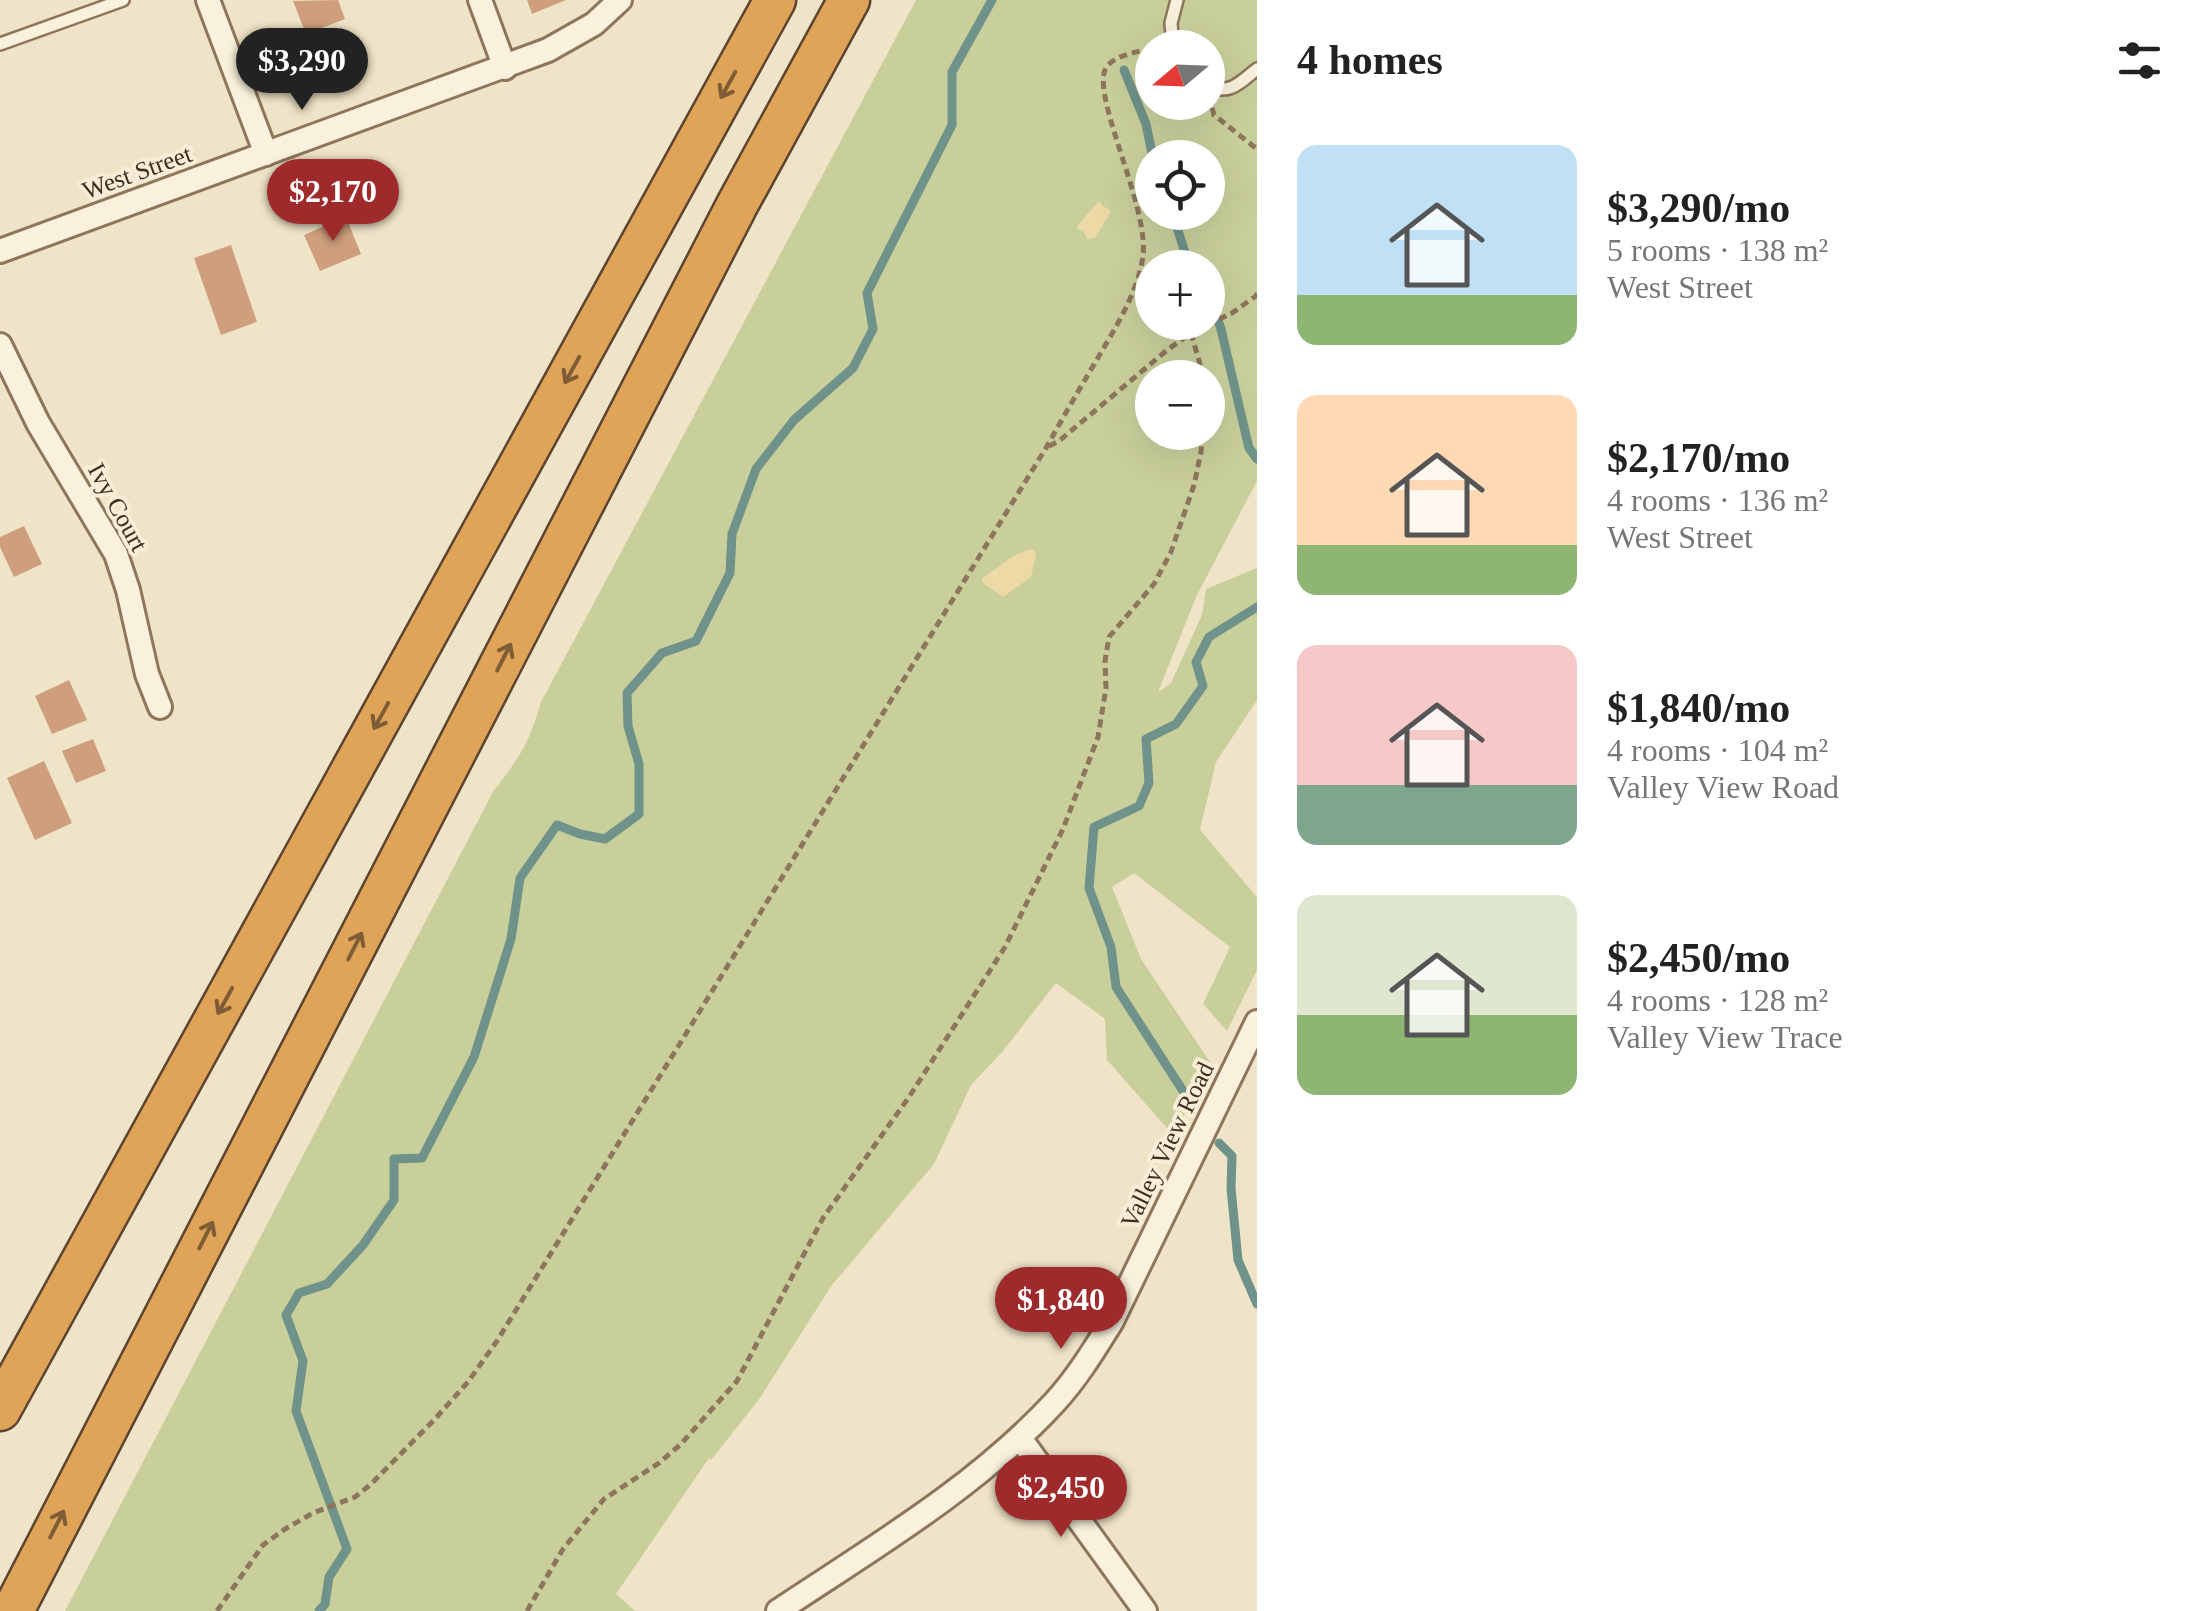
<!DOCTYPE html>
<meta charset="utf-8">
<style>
body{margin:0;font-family:Georgia,serif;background:#f2f2f2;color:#222;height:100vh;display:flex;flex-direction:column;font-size:38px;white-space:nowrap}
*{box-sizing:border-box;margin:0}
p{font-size:32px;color:#767676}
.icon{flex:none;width:55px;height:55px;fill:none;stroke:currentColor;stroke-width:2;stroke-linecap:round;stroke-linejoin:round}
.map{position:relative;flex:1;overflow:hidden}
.drawer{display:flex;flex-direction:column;background:#fff;width:950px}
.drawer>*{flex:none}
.needle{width:65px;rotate:251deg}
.fabs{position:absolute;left:1135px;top:30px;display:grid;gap:20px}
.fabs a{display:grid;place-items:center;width:90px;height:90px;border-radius:50%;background:#fff;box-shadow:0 10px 40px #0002;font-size:50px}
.price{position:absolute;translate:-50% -85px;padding:0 22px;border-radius:35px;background:#9e2a2b;color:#fff;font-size:32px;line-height:65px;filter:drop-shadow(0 2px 5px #0008)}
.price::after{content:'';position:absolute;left:50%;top:60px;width:30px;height:22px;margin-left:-15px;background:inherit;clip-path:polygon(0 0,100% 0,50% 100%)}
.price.current{background:#222;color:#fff}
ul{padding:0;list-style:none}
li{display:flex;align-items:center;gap:30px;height:250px;padding:0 40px}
li span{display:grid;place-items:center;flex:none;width:280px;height:200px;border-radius:20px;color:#555}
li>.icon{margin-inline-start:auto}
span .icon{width:120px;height:120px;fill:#fffc;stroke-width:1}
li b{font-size:42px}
h2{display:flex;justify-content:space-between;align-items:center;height:120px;padding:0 40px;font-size:42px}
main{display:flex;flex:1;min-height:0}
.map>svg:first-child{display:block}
.green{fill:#c9cf9b;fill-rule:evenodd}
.sand{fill:#ecd9a5}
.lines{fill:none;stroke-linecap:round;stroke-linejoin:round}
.stream{stroke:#6f938a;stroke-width:9}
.building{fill:#cf9f7d}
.lane-casing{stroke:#8d765c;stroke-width:16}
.street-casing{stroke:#8d765c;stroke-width:28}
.highway-casing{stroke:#5b4430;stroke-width:45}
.path{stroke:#8d765c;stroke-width:5;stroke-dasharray:8 5;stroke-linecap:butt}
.lane{stroke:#faf1dc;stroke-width:11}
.street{stroke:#faf1dc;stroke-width:22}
.highway{stroke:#e0a458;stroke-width:40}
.oneway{stroke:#7e5d36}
.labels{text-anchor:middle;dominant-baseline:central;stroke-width:8;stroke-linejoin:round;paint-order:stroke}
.street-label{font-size:25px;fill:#3d2e20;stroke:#f7eed8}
</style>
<main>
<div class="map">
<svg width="1257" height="1611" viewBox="0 0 1257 1611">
<rect width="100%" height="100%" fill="#f0e4c8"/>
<!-- green -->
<path class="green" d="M916,0H1257V481L1197,595L1158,692L1171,683L1202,615L1206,589L1257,568V700L1216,762L1200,830L1257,897V970L1227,1031L1203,1004L1230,947L1134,873L1112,887L1141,959L1212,1065L1173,1135L1107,1060L1105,1019L1056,983L1003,1051L971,1085L934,1164L832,1285L760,1398L711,1460L709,1458L616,1594L635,1611H65L494,790C521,756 529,743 541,702ZM1152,48H1208V102H1152ZM1152,158H1208V212H1152ZM1152,268H1208V322H1152ZM1152,378H1208V432H1152Z"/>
<!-- sand -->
<g class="sand">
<polygon points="1099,201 1103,206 1111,211 1095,238 1087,239 1083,230 1079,230 1077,226"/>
<polygon points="1030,549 1034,550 1036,555 1031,577 1003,597 983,583 982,579 1010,558"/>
</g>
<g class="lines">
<!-- stream -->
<g class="stream">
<polyline points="1124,70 1146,124 1153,158"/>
<polyline points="1172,212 1190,268"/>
<polyline points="1208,291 1221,329 1249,448 1257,459"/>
<polyline points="1194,1108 1116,987 1111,947 1089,888 1094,827 1139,806 1149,783 1146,739 1176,724 1203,686 1196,662 1209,637 1257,607"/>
<polyline points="1219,1143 1232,1156 1231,1188 1238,1260 1257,1304"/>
<polyline points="319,1611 325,1604 329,1577 347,1549 296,1411 303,1361 286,1315 299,1293 327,1284 363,1245 394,1200 394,1159 422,1158 474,1057 511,939 520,878 557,825 580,834 605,839 639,814 639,764 628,726 627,693 662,653 696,641 730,573 732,534 756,469 794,420 853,368 873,329 867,293 952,125 952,72 992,0"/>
</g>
</g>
<!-- building -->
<g class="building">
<polygon points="338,0 345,19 306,34 293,1"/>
<polygon points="527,0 566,0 532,14"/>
<polygon points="346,217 361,254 320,271 304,235"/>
<polygon points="231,245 257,322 221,335 194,258"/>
<polygon points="24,526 42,564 14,577 0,547 0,537"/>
<polygon points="69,680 87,720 52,734 35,696"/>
<polygon points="93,739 106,771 76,783 62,751"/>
<polygon points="44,761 72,823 35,840 7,778"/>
</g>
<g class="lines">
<defs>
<g id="lane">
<polyline points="0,44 123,0"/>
<polyline points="1173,48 1171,23 1177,0"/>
<path d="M1208,86C1231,95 1239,83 1257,69"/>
</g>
<g id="street">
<polyline points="208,0 266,154"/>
<polyline points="480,0 505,68"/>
<polyline points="0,251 548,50 594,24 620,0"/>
<polyline points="0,345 38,423 116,554 128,590 147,674 160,707"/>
<polyline points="1020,1438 1145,1611"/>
<path d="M778,1611C874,1547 975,1488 1054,1403C1077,1378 1094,1350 1112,1321L1257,1022"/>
</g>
<g id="highway">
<polyline points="0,1410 775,0"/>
<polyline points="13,1611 737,205 849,0"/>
</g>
</defs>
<!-- lane casing -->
<use href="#lane" class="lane-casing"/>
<!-- street casing -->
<use href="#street" class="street-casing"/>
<!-- highway casing -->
<use href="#highway" class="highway-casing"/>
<!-- path -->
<g class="path">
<polyline points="1212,108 1214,115 1257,149"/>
<polyline points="1145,176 1152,173"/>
<polyline points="1204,378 1191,333 1232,313 1256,296 1257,293"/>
<polyline points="1049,446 1059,441 1166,351 1191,333"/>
<path d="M217,1611L263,1545L285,1529L313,1513L355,1497L370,1485L434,1420L468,1382L497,1341L1046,448C1062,419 1079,390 1096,361C1114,330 1138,293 1143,256C1149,207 1093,100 1105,70C1111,55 1139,52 1152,48"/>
<polyline points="527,1611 563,1549 604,1499 659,1463 680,1445 737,1381 823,1218 909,1097 1005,947 1063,829 1098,737 1106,688 1105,661 1109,637 1154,584 1171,552 1194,485 1201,452 1203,432"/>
</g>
<!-- lane -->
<use href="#lane" class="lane"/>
<!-- street -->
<use href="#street" class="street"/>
<!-- highway -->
<use href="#highway" class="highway"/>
</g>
<!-- one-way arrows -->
<defs><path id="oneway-shaft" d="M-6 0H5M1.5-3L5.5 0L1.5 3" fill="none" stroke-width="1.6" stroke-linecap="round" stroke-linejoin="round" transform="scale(2.5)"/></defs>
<g class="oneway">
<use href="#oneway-shaft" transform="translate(728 85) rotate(119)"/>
<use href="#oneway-shaft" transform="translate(572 370) rotate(119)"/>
<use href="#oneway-shaft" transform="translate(504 657) rotate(-63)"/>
<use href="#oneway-shaft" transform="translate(381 716) rotate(119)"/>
<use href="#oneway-shaft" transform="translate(355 946) rotate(-63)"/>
<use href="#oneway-shaft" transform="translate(225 1001) rotate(119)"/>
<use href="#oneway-shaft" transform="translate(206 1235) rotate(-63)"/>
<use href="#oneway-shaft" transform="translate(57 1524) rotate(-63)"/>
</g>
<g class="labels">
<!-- street labels -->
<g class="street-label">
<text transform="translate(137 172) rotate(-20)">West Street</text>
<text transform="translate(118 507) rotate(61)">Ivy Court</text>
<text transform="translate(1167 1145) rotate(-64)">Valley View Road</text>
</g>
</g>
</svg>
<div class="fabs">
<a><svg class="needle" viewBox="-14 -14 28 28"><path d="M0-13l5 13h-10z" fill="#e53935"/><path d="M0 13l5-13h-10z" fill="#767676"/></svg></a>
<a><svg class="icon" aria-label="locate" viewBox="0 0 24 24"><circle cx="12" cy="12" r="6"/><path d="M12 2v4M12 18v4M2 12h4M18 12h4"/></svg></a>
<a>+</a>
<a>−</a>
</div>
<b class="price current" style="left:302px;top:113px">$3,290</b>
<b class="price" style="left:333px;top:244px">$2,170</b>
<b class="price" style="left:1061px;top:1352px">$1,840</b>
<b class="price" style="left:1061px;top:1540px">$2,450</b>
</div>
<section class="drawer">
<h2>4 homes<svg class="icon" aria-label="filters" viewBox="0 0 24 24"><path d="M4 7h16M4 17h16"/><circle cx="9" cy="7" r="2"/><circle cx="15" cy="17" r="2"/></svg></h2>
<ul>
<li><span style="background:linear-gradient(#bfe0f5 75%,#8fb573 0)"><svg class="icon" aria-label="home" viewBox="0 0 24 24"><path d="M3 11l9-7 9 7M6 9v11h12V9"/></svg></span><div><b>$3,290/mo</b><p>5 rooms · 138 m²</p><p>West Street</p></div></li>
<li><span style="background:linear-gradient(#ffd9b3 75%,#8fb573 0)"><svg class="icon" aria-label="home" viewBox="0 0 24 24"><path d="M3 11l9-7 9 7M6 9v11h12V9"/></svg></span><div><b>$2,170/mo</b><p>4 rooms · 136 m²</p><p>West Street</p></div></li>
<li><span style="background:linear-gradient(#f6c9c9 70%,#7fa58c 0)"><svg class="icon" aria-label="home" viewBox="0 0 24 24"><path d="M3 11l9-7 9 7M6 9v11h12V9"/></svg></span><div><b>$1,840/mo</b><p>4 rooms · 104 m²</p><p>Valley View Road</p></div></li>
<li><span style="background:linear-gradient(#dfe7d0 60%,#8fb573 0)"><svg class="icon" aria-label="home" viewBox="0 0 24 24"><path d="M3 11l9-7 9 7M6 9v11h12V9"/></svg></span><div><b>$2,450/mo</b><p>4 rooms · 128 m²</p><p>Valley View Trace</p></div></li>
</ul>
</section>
</main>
